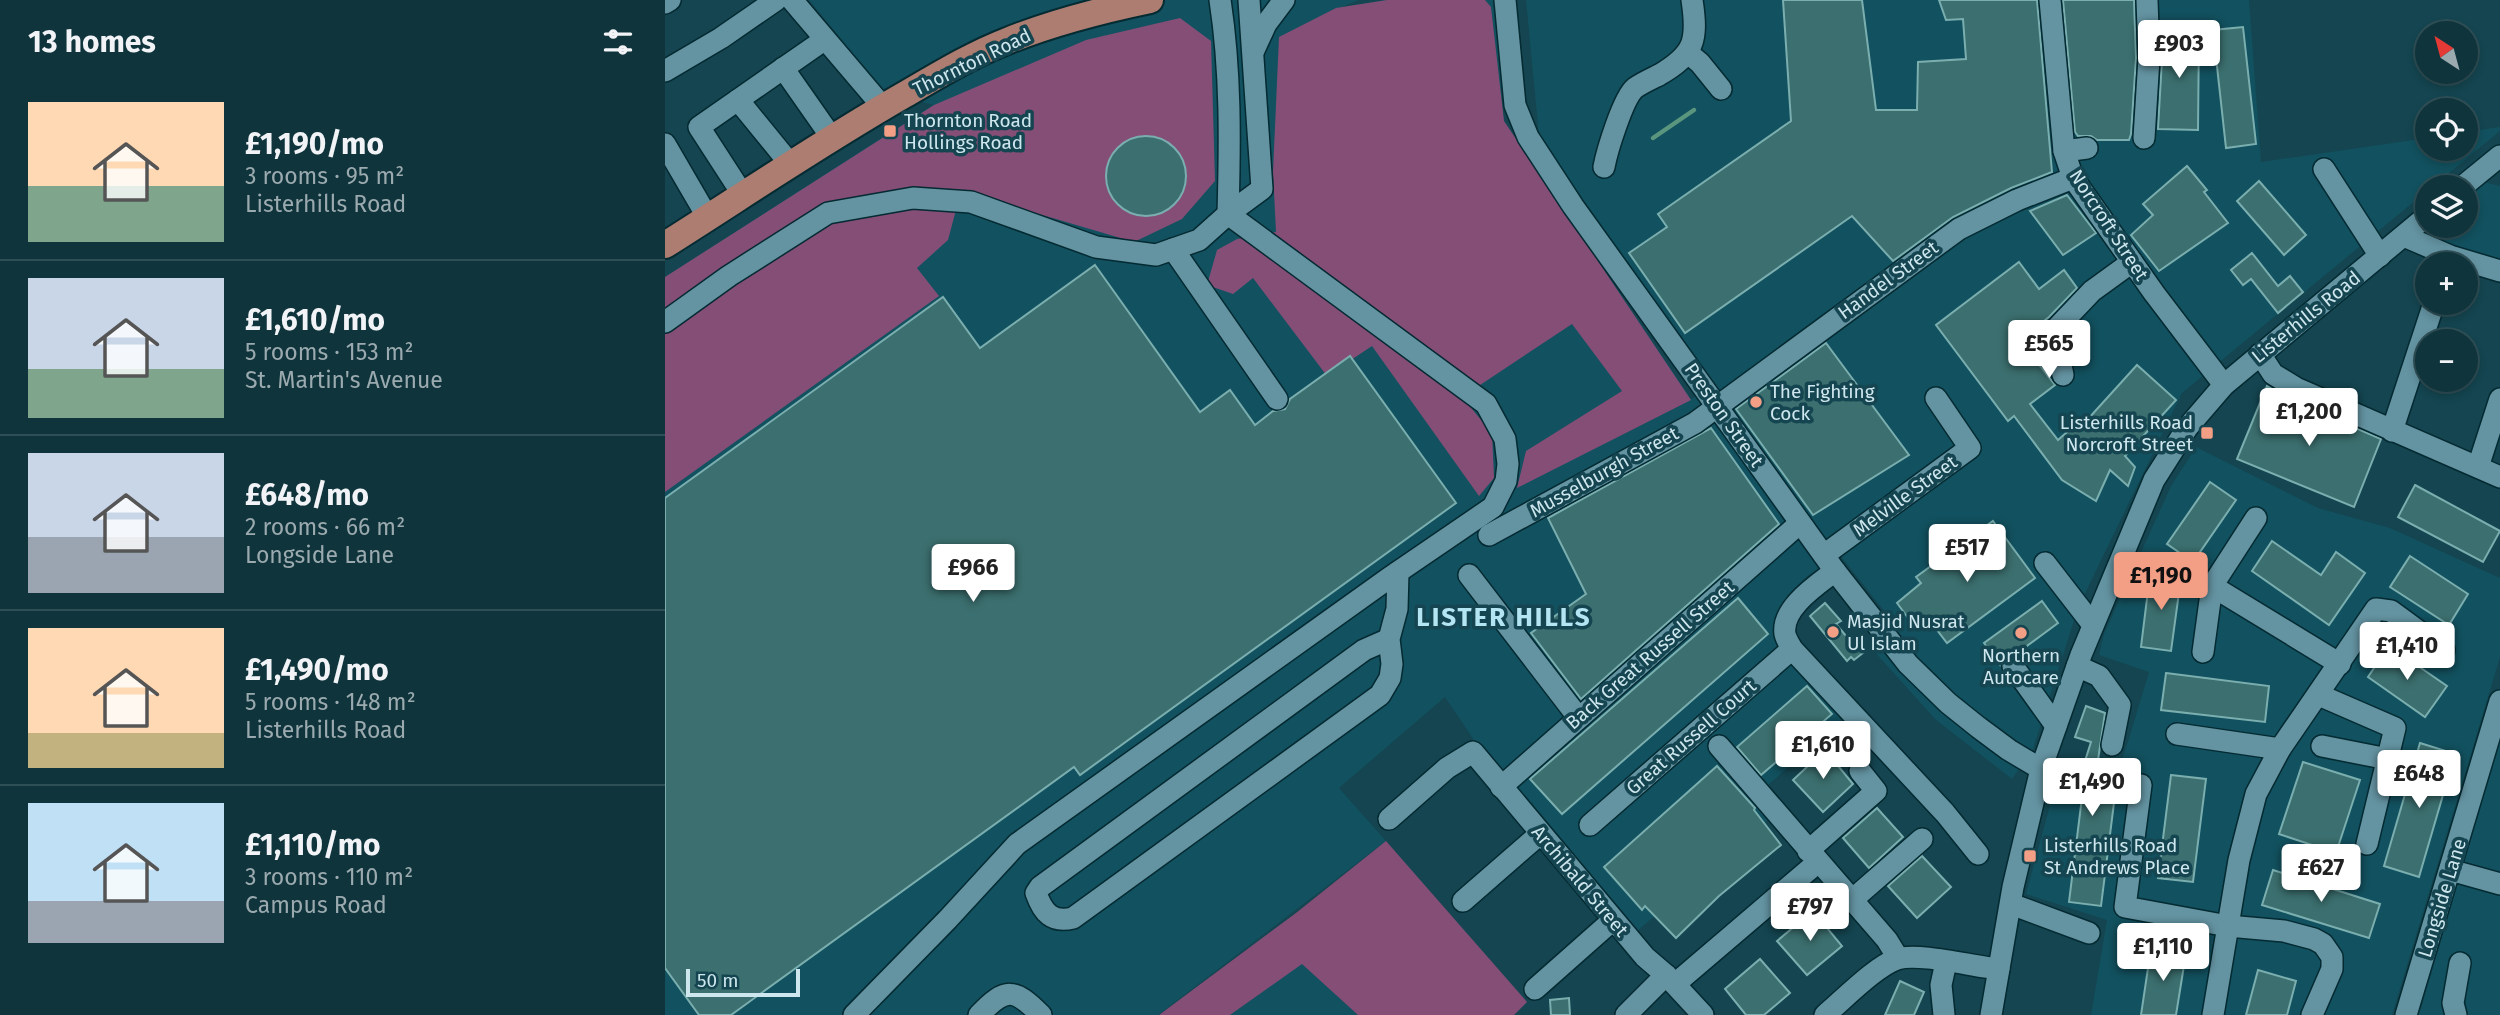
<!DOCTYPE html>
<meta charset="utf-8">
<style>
body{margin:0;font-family:"Fira Sans",sans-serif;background:#1d3f47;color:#f1f3f6;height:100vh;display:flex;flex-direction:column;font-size:26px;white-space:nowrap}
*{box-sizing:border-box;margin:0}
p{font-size:23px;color:#9baaaf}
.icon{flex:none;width:38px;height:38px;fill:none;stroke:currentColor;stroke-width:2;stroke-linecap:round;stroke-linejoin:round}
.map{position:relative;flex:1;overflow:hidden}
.panel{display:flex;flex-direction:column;background:#0f343c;width:665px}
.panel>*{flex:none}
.needle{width:46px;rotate:324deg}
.tools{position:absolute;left:1750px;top:21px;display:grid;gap:14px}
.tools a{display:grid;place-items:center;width:63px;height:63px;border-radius:50%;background:#0f343c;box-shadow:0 4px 10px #0003,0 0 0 2px #2f4f56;font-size:35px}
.scale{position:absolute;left:21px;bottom:18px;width:114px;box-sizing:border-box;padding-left:7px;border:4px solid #cee6ed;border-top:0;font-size:19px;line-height:24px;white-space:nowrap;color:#cee6ed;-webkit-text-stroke:5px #144550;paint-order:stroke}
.price{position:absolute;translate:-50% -60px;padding:0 16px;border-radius:7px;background:#fff;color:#222;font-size:23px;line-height:46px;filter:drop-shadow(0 2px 4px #0008)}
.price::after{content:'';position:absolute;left:50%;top:42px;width:21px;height:16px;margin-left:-10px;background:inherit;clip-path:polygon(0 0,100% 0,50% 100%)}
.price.current{background:#f39f86;color:#111}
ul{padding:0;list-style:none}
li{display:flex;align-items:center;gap:21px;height:175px;padding:0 28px}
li+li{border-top:2px solid #2f4f56}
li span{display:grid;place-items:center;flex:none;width:196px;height:140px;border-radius:0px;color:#555}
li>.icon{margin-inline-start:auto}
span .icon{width:84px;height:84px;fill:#fffc;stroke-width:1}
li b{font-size:30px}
h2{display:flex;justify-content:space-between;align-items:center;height:84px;padding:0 28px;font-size:30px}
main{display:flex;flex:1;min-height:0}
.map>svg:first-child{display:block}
.built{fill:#12515f}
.green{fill:#854e77}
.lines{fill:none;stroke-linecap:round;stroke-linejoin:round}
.stream{stroke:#5a967d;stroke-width:4.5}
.building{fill:#3c6f6f;stroke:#7aaeaf;stroke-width:2}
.minor-casing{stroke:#042a32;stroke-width:24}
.major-casing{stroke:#042a32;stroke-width:30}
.minor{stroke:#6493a1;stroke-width:21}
.major{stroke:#ac7d70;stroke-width:26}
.poi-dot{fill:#f39f86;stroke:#144550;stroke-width:2.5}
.labels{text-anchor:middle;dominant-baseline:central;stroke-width:7;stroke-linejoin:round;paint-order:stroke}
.street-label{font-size:19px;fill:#cee6ed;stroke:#144550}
.poi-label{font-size:19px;fill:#cee6ed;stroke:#144550;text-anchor:start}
.district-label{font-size:26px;font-weight:bold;letter-spacing:2px;fill:#b4e5f3;stroke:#144550}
</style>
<main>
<section class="panel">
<h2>13 homes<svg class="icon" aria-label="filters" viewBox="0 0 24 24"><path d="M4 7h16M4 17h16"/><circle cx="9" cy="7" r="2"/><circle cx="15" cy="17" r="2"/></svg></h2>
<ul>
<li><span style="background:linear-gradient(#ffd9b3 60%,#7fa58c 0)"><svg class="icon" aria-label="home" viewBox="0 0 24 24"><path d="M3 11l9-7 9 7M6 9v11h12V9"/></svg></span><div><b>£1,190/mo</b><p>3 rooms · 95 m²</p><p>Listerhills Road</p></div></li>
<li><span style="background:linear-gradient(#c9d6e8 65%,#7fa58c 0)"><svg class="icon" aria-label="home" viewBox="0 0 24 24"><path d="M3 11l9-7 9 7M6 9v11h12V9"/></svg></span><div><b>£1,610/mo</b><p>5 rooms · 153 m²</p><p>St. Martin's Avenue</p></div></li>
<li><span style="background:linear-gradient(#c9d6e8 60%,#9aa5b1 0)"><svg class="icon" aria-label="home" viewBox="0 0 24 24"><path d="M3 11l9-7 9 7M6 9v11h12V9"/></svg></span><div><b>£648/mo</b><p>2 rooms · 66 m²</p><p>Longside Lane</p></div></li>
<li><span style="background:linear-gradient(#ffd9b3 75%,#c2b280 0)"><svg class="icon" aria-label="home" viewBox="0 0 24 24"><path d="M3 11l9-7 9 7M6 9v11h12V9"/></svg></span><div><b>£1,490/mo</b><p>5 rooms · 148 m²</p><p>Listerhills Road</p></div></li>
<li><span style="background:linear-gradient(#bfe0f5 70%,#9aa5b1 0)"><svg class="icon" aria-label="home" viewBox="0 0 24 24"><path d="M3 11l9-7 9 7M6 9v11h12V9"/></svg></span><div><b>£1,110/mo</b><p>3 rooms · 110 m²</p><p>Campus Road</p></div></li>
</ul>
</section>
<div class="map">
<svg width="1835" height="1015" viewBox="0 0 1835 1015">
<rect width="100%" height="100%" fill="#144550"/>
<!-- built -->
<g class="built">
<polygon points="144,0 694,0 677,7 719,0 830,0 839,121 1026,399 1047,386 874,136 861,0 1584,0 1596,162 1762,138 1762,149 1801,149 1801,132 1835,127 1835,131 1767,187 1762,187 1762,191 1517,393 1413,608 1368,749 1347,779 1271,720 1207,649 1232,627 1174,554 1141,577 1122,596 1114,615 1109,633 1115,645 1179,717 1092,795 1104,819 958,943 810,773 809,740 780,697 674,788 721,841 493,1015 0,1015 0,277 268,105 219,91"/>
<polygon points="1815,181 1835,186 1835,265 1754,238 1767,226 1801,226 1801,195"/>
<polygon points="1531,447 1653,508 1725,528 1835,578 1835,657 1727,1015 1426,1015 1442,920 1361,894 1391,783 1445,794 1461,748 1484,672 1434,655 1439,634 1506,486"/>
<polygon points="1835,740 1835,1015 1753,1015 1757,1005"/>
<polygon points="637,963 693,1015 565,1015"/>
</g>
<!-- green -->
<g class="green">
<polygon points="722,0 820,0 826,7 839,121 1026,400 852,488 861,451 957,391 907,324 797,397 827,433 829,478 814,496 707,346 662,376 588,278 568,294 542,285 552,250 572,239 611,232 608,172 614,37 671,8"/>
<polygon points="515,18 546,41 550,181 517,219 469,242 296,191 283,240 252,268 274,296 0,492 0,277 269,105 421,40"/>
<polygon points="721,841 862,1002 849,1015 693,1015 637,964 565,1015 494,1015 631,913"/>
</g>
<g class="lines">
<!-- stream -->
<polyline class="stream" points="988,138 1029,110"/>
</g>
<!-- building -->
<g class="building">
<polygon points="1118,0 1197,0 1211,110 1252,110 1253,62 1301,59 1298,19 1281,20 1274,0 1372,0 1387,172 1346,188 1288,217 1228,261 1187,216 1020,333 964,253 1002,227 993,214 1126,121"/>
<polygon points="1398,0 1469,0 1471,58 1466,134 1464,140 1432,140 1426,136 1413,136 1410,132"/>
<polygon points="1578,27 1591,144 1561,148 1548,30"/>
<polygon points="1496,30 1534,30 1533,130 1493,129 1497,59"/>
<circle cx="481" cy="176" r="40"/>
<polygon points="1522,166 1542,190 1539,192 1563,223 1494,271 1466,235 1488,215 1478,204"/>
<polygon points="1594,181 1641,235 1619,255 1572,201"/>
<polygon points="1402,195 1431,233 1398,255 1365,211"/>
<polygon points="1587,253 1613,286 1625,276 1638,292 1613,313 1586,279 1578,285 1566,270"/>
<polygon points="1354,262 1374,289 1399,270 1412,288 1384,317 1366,331 1376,343 1364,352 1390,385 1365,404 1393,440 1420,416 1423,419 1472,365 1511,400 1460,456 1470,467 1463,486 1445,470 1431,501 1397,480 1349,416 1343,421 1271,325"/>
<polygon points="430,265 535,412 565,390 590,425 608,411 620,409 625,399 685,356 791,503 415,775 409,767 66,1015 34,1015 0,968 0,498 278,297 315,348"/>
<polygon points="1161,343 1244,455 1148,515 1071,409"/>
<polygon points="1602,386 1626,400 1716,439 1689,507 1572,459"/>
<polygon points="1046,428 1114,524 916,699 866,633 921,594 883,518"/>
<polygon points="1545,482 1571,500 1528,562 1502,544"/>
<polygon points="1750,485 1835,531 1818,562 1733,517"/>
<polygon points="1328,521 1370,578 1282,643 1262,617 1249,626 1232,603 1256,583 1251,577"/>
<polygon points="1607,541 1656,575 1671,552 1700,573 1664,625 1587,571"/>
<polygon points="1745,556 1803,594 1784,625 1725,587"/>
<polygon points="1485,574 1516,578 1506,651 1476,647"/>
<polygon points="1073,598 1103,634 897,814 865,779"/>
<polygon points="1377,601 1393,623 1351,654 1340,656 1335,665 1319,643"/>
<polygon points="1160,603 1176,621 1171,624 1186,642 1189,640 1199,652 1189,660 1186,657 1182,661 1145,616"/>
<polygon points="1724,646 1782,686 1760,717 1703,677"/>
<polygon points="1501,673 1604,686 1600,722 1496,710"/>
<polygon points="1142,686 1167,714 1096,775 1072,747"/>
<polygon points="1421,706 1440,713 1433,760 1444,763 1439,777 1445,779 1437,802 1449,803 1436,906 1404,902 1419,781 1414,780 1426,742 1410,737"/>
<polygon points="1755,743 1790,754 1754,877 1719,866"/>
<polygon points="1160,750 1188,784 1158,812 1128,780"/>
<polygon points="1638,762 1695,780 1671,853 1614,834"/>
<polygon points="1052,766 1090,808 1089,810 1116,845 1054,896 1011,938 980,906 977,910 939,867"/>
<polygon points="1506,775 1541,779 1528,882 1493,878"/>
<polygon points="1212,808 1238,837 1204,868 1178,838"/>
<polygon points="1257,856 1286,887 1252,918 1223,886"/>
<polygon points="1608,870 1715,904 1704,938 1597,905"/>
<polygon points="1148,911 1177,946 1142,975 1112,941"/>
<polygon points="1486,948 1521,953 1511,1015 1476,1015"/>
<polygon points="1095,959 1125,993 1099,1015 1081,1015 1060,989"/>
<polygon points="1593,970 1631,981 1622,1015 1581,1015"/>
<polygon points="1235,981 1259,992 1249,1015 1220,1015"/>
<polygon points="904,998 905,1015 886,1015 885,1000"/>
</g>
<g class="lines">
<defs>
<g id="minor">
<polyline points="127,0 218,107"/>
<path d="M555,0C566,72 565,142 563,214"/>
<polyline points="840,0 850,105 863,137 908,206 1170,571 1243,664 1283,703 1313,727 1344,750 1376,769"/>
<polyline points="1385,0 1399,151 1408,178 1489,293 1559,385"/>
<polyline points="0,3 5,0"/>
<polyline points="589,50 601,24 619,0"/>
<polyline points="1023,53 1035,63 1056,89"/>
<polyline points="118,68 167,138"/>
<polyline points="0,71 56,38 111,0"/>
<polyline points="73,100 126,165"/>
<polyline points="1479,138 1484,58 1482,0"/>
<polyline points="0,144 43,218"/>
<polyline points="1399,151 1422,148"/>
<path d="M939,167C942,151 958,98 970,88C977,83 986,79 994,75C1030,54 1033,40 1027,0"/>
<polyline points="1659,169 1715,256"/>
<polyline points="1797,187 1835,156"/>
<polyline points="78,195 34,127 159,40"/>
<polyline points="1739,236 1785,256 1835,271"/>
<polyline points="508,249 612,399"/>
<polyline points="0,322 64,276 163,213 248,198 306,202 431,247 491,255 534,240 563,214 597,189 584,0"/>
<polyline points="1595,354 1608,374 1631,388 1835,477"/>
<polyline points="1398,375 1389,331 1427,291 1467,262"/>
<polyline points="1727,431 1769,303"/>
<polyline points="1813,467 1835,399"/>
<polyline points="824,535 1030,423 1294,229 1352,200 1408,178"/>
<polyline points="1159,555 1305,448 1271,398"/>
<polyline points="1380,563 1428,625"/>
<path d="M1170,571C1152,585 1116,608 1120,634C1121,639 1125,645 1127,649L1280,813L1313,854"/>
<polyline points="804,575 913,717"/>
<polyline points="1547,586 1591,518"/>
<path d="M724,639L699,650L375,887L371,893C378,913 387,923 408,918L715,695L725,678L727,664L724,639L732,609L733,572"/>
<polyline points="1538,652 1547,586 1675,664"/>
<polyline points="1348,666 1391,726"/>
<polyline points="1412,666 1434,676 1455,705 1447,745"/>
<polyline points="1654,695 1730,728 1702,844"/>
<polyline points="1512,734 1615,749"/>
<polyline points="1054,746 1222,940 1233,958"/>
<polyline points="1657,746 1723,759"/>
<polyline points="1476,785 1460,907 1563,926 1619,931 1649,939 1658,944 1667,957 1667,969 1647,1015"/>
<polyline points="836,787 1135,523"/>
<polyline points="724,819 782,768 808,752 980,957 1001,975 1038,1015"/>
<polyline points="925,825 1127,649"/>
<polyline points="1143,851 1211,791 1195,771"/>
<polyline points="1785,870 1835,884"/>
<polyline points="1187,900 1257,839"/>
<polyline points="798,901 875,834"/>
<polyline points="1346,904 1424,933"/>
<polyline points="1010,984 1153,862"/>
<polyline points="870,989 948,920"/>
<polyline points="189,1015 283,919 352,844 724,578 828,507 841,481 843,464 840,439 821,404 563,214"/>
<path d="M314,1015C341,987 349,988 376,1015"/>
<polyline points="961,1015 1001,975"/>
<path d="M1160,1015C1178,1000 1211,966 1232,959C1254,952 1309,967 1334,969"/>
<polyline points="1279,1015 1276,985 1281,962"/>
<polyline points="1326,1015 1348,887 1376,769 1416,655 1489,480 1522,428 1559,385 1762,216"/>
<polyline points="1548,1015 1574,860 1591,794 1615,749 1711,609 1726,611 1779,650"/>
<polyline points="1741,1015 1835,701"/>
<polyline points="1791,1015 1788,1003 1795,963"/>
</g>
<path id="major" d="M0,245C79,195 157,142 239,95C272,76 306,55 342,41C389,22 437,10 485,0"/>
</defs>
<!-- minor casing -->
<use href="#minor" class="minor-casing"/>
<!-- major casing -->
<use href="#major" class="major-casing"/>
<!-- minor -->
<use href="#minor" class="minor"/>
<!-- major -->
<use href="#major" class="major"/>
</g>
<!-- markers -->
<g class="poi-dot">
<rect x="218" y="124" width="14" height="14" rx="3.5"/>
<circle cx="1091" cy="402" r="7"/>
<rect x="1535" y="426" width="14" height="14" rx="3.5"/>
<circle cx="1168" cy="632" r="7"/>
<circle cx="1356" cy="633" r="7"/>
<rect x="1358" y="849" width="14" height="14" rx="3.5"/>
</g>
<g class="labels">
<!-- street labels -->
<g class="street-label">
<text transform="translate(307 62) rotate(-26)">Thornton Road</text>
<text transform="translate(1444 225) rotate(57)">Norcroft Street</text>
<text transform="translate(1223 280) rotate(-36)">Handel Street</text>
<text transform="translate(1641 317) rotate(-39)">Listerhills Road</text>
<text transform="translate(1059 415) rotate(55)">Preston Street</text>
<text transform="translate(939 472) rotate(-29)">Musselburgh Street</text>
<text transform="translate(1240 496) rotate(-36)">Melville Street</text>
<text transform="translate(985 655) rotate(-41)">Back Great Russell Street</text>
<text transform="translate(1026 737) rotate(-41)">Great Russell Court</text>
<text transform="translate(915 881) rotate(50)">Archibald Street</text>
<text transform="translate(1777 898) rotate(-73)">Longside Lane</text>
</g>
<!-- poi labels -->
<g class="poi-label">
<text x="239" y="120">Thornton Road<tspan x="239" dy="22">Hollings Road</tspan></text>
<text x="1105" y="391">The Fighting<tspan x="1105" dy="22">Cock</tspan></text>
<text x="1528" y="422" text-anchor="end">Listerhills Road<tspan x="1528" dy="22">Norcroft Street</tspan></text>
<text x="1182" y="621">Masjid Nusrat<tspan x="1182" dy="22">Ul Islam</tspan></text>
<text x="1356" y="655" text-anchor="middle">Northern<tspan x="1356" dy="22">Autocare</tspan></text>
<text x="1379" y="845">Listerhills Road<tspan x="1379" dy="22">St Andrews Place</tspan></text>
</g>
<!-- district labels -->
<g class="district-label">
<text x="839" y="617">LISTER HILLS</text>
</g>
</g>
</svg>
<div class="tools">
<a><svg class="needle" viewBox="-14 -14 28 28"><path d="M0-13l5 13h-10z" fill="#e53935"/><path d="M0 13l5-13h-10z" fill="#9baaaf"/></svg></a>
<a><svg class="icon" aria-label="locate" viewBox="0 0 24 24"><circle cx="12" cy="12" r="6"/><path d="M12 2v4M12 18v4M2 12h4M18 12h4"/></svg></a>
<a><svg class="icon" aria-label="layers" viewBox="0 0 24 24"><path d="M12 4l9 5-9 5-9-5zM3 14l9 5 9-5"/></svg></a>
<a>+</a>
<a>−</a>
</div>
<div class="scale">50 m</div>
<b class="price" style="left:1514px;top:80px">£903</b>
<b class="price" style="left:1384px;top:380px">£565</b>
<b class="price" style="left:1644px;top:448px">£1,200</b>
<b class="price" style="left:1302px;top:584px">£517</b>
<b class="price" style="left:308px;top:604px">£966</b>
<b class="price current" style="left:1496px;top:612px">£1,190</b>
<b class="price" style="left:1742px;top:682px">£1,410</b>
<b class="price" style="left:1158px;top:781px">£1,610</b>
<b class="price" style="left:1754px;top:810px">£648</b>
<b class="price" style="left:1427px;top:818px">£1,490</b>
<b class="price" style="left:1656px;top:904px">£627</b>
<b class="price" style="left:1145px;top:943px">£797</b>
<b class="price" style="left:1498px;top:983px">£1,110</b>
</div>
</main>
